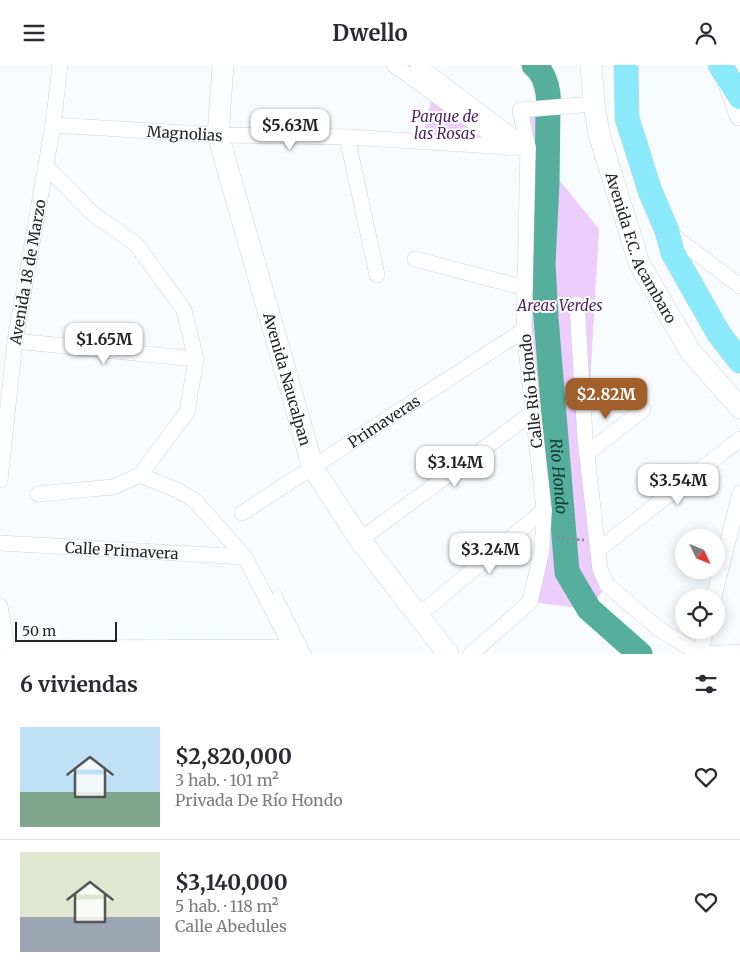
<!DOCTYPE html>
<html lang="es">
<meta charset="utf-8">
<style>
body{margin:0;font-family:Merriweather,serif;background:#f2f2f3;color:#2b2b33;height:100vh;display:flex;flex-direction:column;font-size:19px;white-space:nowrap}
*{box-sizing:border-box;margin:0}
p{font-size:16px;color:#7c7c81}
.icon{flex:none;width:28px;height:28px;fill:none;stroke:currentColor;stroke-width:2;stroke-linecap:round;stroke-linejoin:round}
.map{position:relative;height:589px;overflow:hidden}
.sheet{display:flex;flex-direction:column;background:#fff;flex:1}
.sheet>*{flex:none}
.needle{width:32px;rotate:133deg}
.controls{position:absolute;left:675px;top:464px;display:grid;gap:10px}
.controls a{display:grid;place-items:center;width:50px;height:50px;border-radius:50%;background:#fff;box-shadow:0 2px 12px #0003;font-size:25px}
.scale{position:absolute;left:15px;bottom:12px;width:102px;box-sizing:border-box;padding-left:5px;border:2px solid #222528;border-top:0;font-size:14px;line-height:18px;white-space:nowrap;color:#222528;-webkit-text-stroke:4px #fff;paint-order:stroke}
.price{position:absolute;translate:-50% -42px;padding:0 11px;border-radius:10px;background:#fff;color:#222;font-size:16px;line-height:32px;filter:drop-shadow(0 1px 2px #0008)}
.price::after{content:'';position:absolute;left:50%;top:30px;width:15px;height:11px;margin-left:-8px;background:inherit;clip-path:polygon(0 0,100% 0,50% 100%)}
.price.current{background:#a15f2b;color:#fff}
ul{padding:0;list-style:none}
li{display:flex;align-items:center;gap:15px;height:125px;padding:0 20px}
li+li{border-top:1px solid #e1e1e2}
li span{display:grid;place-items:center;flex:none;width:140px;height:100px;border-radius:0px;color:#555}
li>.icon{margin-inline-start:auto}
span .icon{width:60px;height:60px;fill:#fffc;stroke-width:1}
li b{font-size:21px}
h2{display:flex;justify-content:space-between;align-items:center;height:60px;padding:0 20px;font-size:21px}
header{display:flex;justify-content:space-between;align-items:center;height:65px;padding:0 20px;background:#fff;font-size:22px;font-weight:700}
.map>svg:first-child{display:block}
.green{fill:#eccdfc}
.lines{fill:none;stroke-linecap:round;stroke-linejoin:round}
.river{stroke:#56af9d;stroke-width:25}
.lane-casing{stroke:#cbd3db;stroke-width:9}
.street-casing{stroke:#cbd3db;stroke-width:16}
.secondary-casing{stroke:#cbd3db;stroke-width:22}
.primary-casing{stroke:#d7d8d8;stroke-width:25}
.path{stroke:#888b8e;stroke-width:2.5;stroke-dasharray:2.5 2.5;stroke-linecap:butt}
.lane{stroke:#fff;stroke-width:8}
.street{stroke:#fff;stroke-width:15}
.secondary{stroke:#fff;stroke-width:21}
.primary{stroke:#8ae9fa;stroke-width:24}
.labels{text-anchor:middle;dominant-baseline:central;stroke-width:4;stroke-linejoin:round;paint-order:stroke}
.park-label{font-size:15px;font-style:italic;fill:#4e1e62;stroke:#fff}
.street-label{font-size:15px;fill:#222528;stroke:#fff}
.water-label{font-size:16px;font-style:italic;fill:#0e3831;stroke:#fff}
</style>
<header><svg class="icon" aria-label="menu" viewBox="0 0 24 24"><path d="M4 6h16M4 12h16M4 18h16"/></svg>Dwello<svg class="icon" aria-label="person" viewBox="0 0 24 24"><circle cx="12" cy="8" r="4"/><path d="M4 21q1-7 8-7t8 7"/></svg></header>
<div class="map">
<svg width="740" height="589" viewBox="0 0 740 589">
<rect width="100%" height="100%" fill="#f7fbfe"/>
<!-- green -->
<g class="green">
<polygon points="394,0 417,0 527,82 520,45 548,43 548,81 528,83 421,77 433,28"/>
<polygon points="547,100 599,164 586,388 607,520 589,544 530,537 542,485 525,223 547,118"/>
</g>
<g class="lines">
<!-- river -->
<path class="river" id="s1" d="M534,0C546,9 550,30 548,43L547,118L543,199L546,253L567,507L589,544L640,589"/>
<defs>
<polyline id="lane" points="277,529 307,589"/>
<g id="street">
<polyline points="394,0 509,83"/>
<polyline points="418,0 528,83"/>
<path id="s2" d="M53,60L218,70L347,72L528,83"/>
<polyline points="347,72 377,210"/>
<polyline points="667,166 740,221"/>
<polyline points="415,194 525,223"/>
<polyline points="577,239 585,373 600,504 607,520 659,564 700,589"/>
<polyline points="15,276 196,294"/>
<polyline points="587,388 643,345"/>
<polyline points="140,410 179,426 195,436 245,492 295,589"/>
<path id="s3" d="M0,415L15,276L53,60L60,0"/>
<polyline points="38,429 113,422 140,410 187,347 196,294 184,245 136,179 93,149 46,101"/>
<path id="s4" d="M242,448L524,265"/>
<polyline points="360,475 532,348"/>
<path id="s5" d="M0,478L245,492"/>
<polyline points="598,485 740,374"/>
<polyline points="714,532 740,428"/>
<polyline points="0,541 8,589"/>
<polyline points="418,551 544,445"/>
<polyline points="7,583 292,582"/>
<polyline points="471,589 530,537 542,485 544,445 524,265 528,83 520,45 594,39"/>
<polyline points="700,589 706,565"/>
<polyline points="704,589 740,587"/>
</g>
<g id="secondary">
<path id="s6" d="M223,0L218,70L313,403L360,475L448,589"/>
<path id="s7" d="M591,0L594,39L599,69L639,198L690,286L740,343"/>
<polyline points="728,16 740,50"/>
</g>
<g id="primary">
<polyline points="626,0 627,53 650,126 667,166 673,188 719,269 740,296"/>
<polyline points="720,0 740,32"/>
</g>
</defs>
<!-- lane casing -->
<use href="#lane" class="lane-casing"/>
<!-- street casing -->
<use href="#street" class="street-casing"/>
<!-- secondary casing -->
<use href="#secondary" class="secondary-casing"/>
<!-- primary casing -->
<use href="#primary" class="primary-casing"/>
<!-- path -->
<g class="path">
<polyline points="539,239 563,239"/>
<polyline points="557,473 584,475"/>
</g>
<!-- lane -->
<use href="#lane" class="lane"/>
<!-- street -->
<use href="#street" class="street"/>
<!-- secondary -->
<use href="#secondary" class="secondary"/>
<!-- primary -->
<use href="#primary" class="primary"/>
</g>
<g class="labels">
<!-- park labels -->
<g class="park-label">
<text x="445" y="51">Parque de<tspan x="445" dy="17">las Rosas</tspan></text>
<text x="560" y="240">Areas Verdes</text>
</g>
<!-- street labels -->
<g class="street-label">
<text stroke="none"><textPath href="#s2" startOffset="132">Magnolias</textPath></text>
<text stroke="none"><textPath href="#s7" startOffset="191">Avenida F.C. Acambaro</textPath></text>
<text stroke="none"><textPath href="#s3" startOffset="210">Avenida 18 de Marzo</textPath></text>
<text stroke="none"><textPath href="#s6" startOffset="324">Avenida Naucalpan</textPath></text>
<text transform="translate(531 326) rotate(-96)">Calle Río Hondo</text>
<text stroke="none"><textPath href="#s4" startOffset="169">Primaveras</textPath></text>
<text stroke="none"><textPath href="#s5" startOffset="122">Calle Primavera</textPath></text>
</g>
<!-- water labels -->
<g class="water-label">
<text stroke="none"><textPath href="#s1" startOffset="416">Rio Hondo</textPath></text>
</g>
</g>
</svg>
<div class="controls">
<a><svg class="needle" viewBox="-14 -14 28 28"><path d="M0-13l5 13h-10z" fill="#e53935"/><path d="M0 13l5-13h-10z" fill="#7c7c81"/></svg></a>
<a><svg class="icon" aria-label="locate" viewBox="0 0 24 24"><circle cx="12" cy="12" r="6"/><path d="M12 2v4M12 18v4M2 12h4M18 12h4"/></svg></a>
</div>
<div class="scale">50 m</div>
<b class="price" style="left:290px;top:86px">$5.63M</b>
<b class="price" style="left:104px;top:300px">$1.65M</b>
<b class="price current" style="left:606px;top:355px">$2.82M</b>
<b class="price" style="left:455px;top:423px">$3.14M</b>
<b class="price" style="left:678px;top:441px">$3.54M</b>
<b class="price" style="left:490px;top:510px">$3.24M</b>
</div>
<section class="sheet">
<h2>6 viviendas<svg class="icon" aria-label="filters" viewBox="0 0 24 24"><path d="M4 7h16M4 17h16"/><circle cx="9" cy="7" r="2"/><circle cx="15" cy="17" r="2"/></svg></h2>
<ul>
<li><span style="background:linear-gradient(#bfe0f5 65%,#7fa58c 0)"><svg class="icon" aria-label="home" viewBox="0 0 24 24"><path d="M3 11l9-7 9 7M6 9v11h12V9"/></svg></span><div><b>$2,820,000</b><p>3 hab. · 101 m²</p><p>Privada De Río Hondo</p></div><svg class="icon" aria-label="heart" viewBox="0 0 24 24"><path d="M12 20l-8-8c-3-5 5-10 8-4 3-6 11-1 8 4z"/></svg></li>
<li><span style="background:linear-gradient(#dfe7d0 65%,#9aa5b1 0)"><svg class="icon" aria-label="home" viewBox="0 0 24 24"><path d="M3 11l9-7 9 7M6 9v11h12V9"/></svg></span><div><b>$3,140,000</b><p>5 hab. · 118 m²</p><p>Calle Abedules</p></div><svg class="icon" aria-label="heart" viewBox="0 0 24 24"><path d="M12 20l-8-8c-3-5 5-10 8-4 3-6 11-1 8 4z"/></svg></li>
</ul>
</section>
